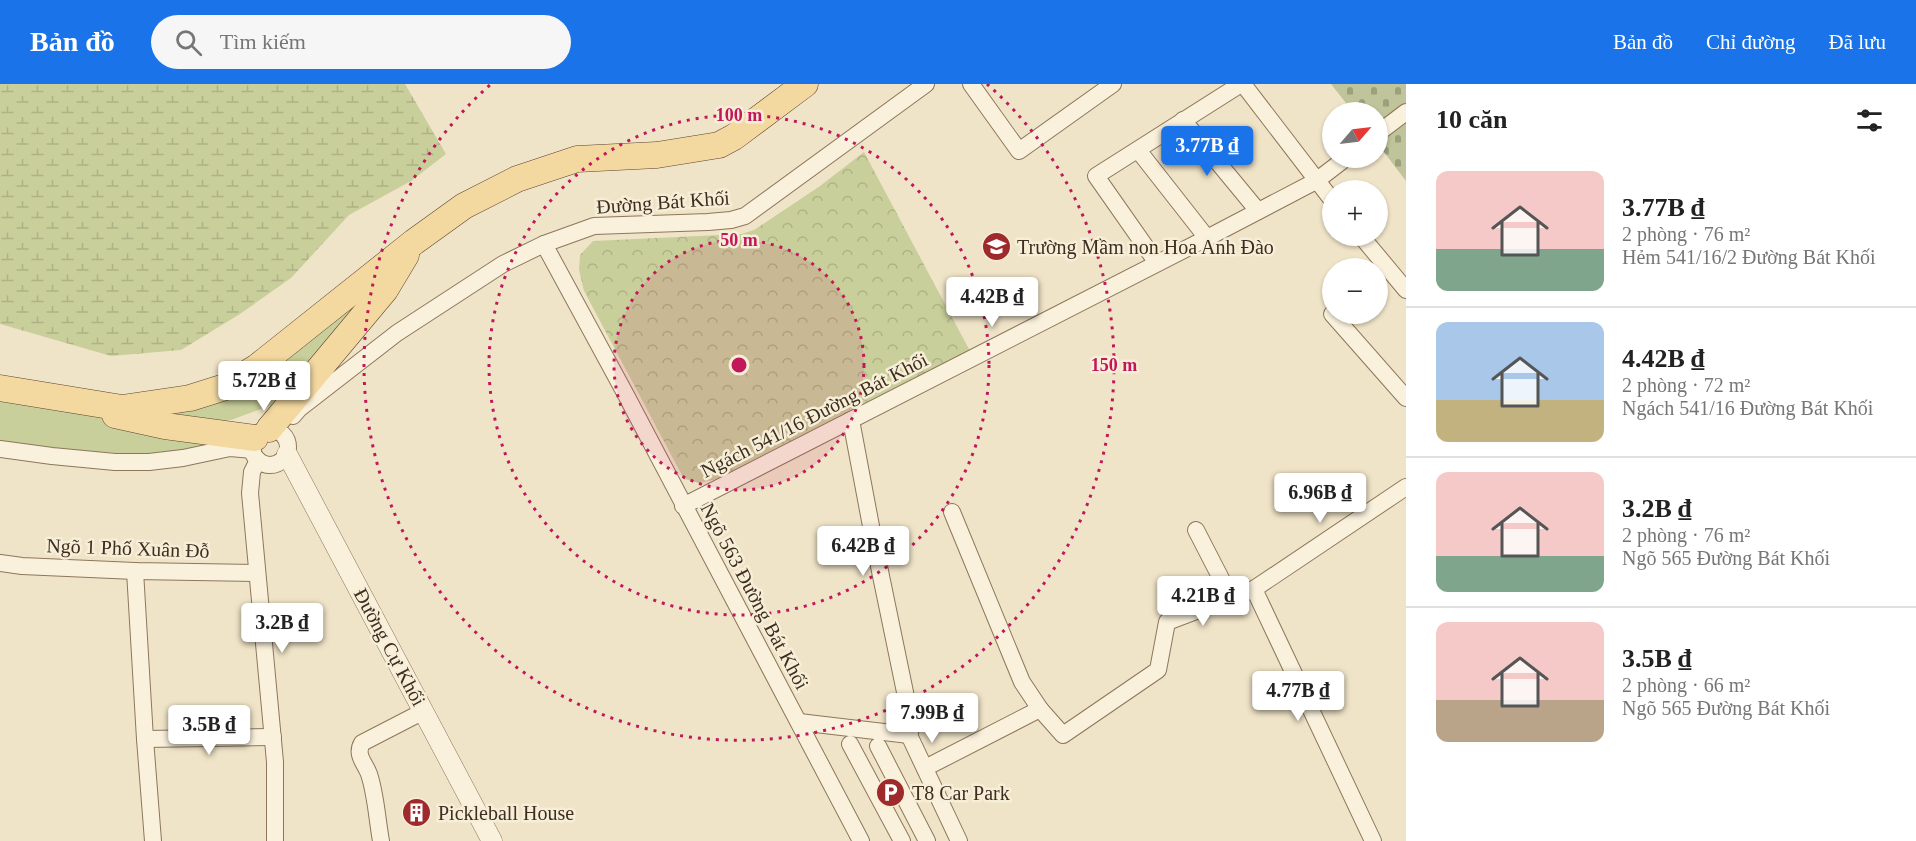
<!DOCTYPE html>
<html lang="vi">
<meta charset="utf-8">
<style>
body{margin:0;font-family:"Times New Roman",serif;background:#f6f6f6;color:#222;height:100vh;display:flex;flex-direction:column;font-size:22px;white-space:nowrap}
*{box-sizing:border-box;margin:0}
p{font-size:20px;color:#767676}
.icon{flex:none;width:33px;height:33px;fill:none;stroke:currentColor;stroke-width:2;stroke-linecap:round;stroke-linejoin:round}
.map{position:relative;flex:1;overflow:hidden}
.panel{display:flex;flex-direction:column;background:#fff;width:510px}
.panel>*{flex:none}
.needle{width:39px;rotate:62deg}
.controls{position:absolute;left:1322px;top:18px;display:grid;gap:12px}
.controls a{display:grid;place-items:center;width:66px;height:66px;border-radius:50%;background:#fff;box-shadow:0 2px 4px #0004;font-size:30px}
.price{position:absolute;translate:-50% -51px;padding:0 14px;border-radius:6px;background:#fff;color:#222;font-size:20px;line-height:39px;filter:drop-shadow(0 2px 3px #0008)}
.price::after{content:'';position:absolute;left:50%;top:36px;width:18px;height:14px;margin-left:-9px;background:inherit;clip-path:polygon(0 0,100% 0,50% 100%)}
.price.current{background:#1a73e8;color:#fff}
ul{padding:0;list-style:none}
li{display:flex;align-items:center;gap:18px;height:150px;padding:0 30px}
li+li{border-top:2px solid #e0e0e0}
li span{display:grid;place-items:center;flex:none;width:168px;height:120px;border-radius:12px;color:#555}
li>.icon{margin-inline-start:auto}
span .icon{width:72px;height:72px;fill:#fffc;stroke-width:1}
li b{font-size:26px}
h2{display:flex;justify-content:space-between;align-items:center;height:72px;padding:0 30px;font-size:26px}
header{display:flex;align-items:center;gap:36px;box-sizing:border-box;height:84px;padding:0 30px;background:#1a73e8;color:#fff}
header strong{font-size:28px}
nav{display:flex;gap:33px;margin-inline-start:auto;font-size:21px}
.search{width:420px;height:54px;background:#f6f6f6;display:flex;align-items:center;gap:15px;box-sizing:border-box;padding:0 21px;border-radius:33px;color:#767676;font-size:22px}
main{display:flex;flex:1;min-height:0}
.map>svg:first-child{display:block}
.grass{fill:#c9cf9b}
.forest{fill:url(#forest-crowns)}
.wetland{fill:url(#wetland-marsh)}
.cemetery{fill:url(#cemetery-stones)}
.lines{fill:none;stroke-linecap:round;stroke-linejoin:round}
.minor-casing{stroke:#8d765c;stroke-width:18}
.tertiary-casing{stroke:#8d765c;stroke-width:21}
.primary-casing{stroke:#5b4430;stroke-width:27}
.minor{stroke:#faf1dc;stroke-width:16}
.tertiary{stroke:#faf1dc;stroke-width:20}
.primary{stroke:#f3d9a0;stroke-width:26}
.ring{fill:none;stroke:#c2185b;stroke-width:3;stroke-dasharray:3 6}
.labels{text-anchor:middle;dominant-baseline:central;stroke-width:5;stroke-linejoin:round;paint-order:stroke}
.street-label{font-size:20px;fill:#3d2e20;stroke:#f7eed8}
.poi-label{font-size:20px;fill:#3d2e20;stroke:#f7eed8;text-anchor:start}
.centre{fill:#c2185b;stroke:#f7eed8;stroke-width:3}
.ring-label{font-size:18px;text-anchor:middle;font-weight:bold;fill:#c2185b;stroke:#f7eed8;stroke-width:5;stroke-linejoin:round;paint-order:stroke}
</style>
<header>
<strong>Bản đồ</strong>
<div class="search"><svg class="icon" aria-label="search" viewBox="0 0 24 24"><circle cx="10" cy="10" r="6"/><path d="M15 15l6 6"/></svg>Tìm kiếm</div>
<nav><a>Bản đồ</a><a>Chỉ đường</a><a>Đã lưu</a></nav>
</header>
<main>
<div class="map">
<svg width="1406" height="757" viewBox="0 0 1406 757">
<defs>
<pattern id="forest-crowns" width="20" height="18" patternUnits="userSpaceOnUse" patternTransform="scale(1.5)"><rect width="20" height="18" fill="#c9cf9b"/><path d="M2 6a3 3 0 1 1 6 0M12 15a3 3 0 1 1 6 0" fill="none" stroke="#aeb285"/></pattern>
<pattern id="wetland-marsh" width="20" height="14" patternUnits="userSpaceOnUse" patternTransform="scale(1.5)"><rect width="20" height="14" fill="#c9cf9b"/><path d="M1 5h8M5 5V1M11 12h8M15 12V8" fill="none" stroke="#aeb285"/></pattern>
<pattern id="cemetery-stones" width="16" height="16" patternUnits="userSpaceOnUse" patternTransform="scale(1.5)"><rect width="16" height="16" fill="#bfc49a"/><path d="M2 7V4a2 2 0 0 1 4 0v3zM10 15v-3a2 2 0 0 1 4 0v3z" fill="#9ca07d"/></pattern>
</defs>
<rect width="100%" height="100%" fill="#f0e4c8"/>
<!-- grass -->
<g class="grass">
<polygon points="380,196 274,320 231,336 220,338 132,329 181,320"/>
<polygon points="0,308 199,354 211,362 146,371 67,366 0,357"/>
</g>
<!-- forest -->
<polygon class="forest" points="864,68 970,267 721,394 699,399 684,395 584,207 579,186 580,171 593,157 741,150 754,146 820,102"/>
<!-- wetland -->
<polygon class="wetland" points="0,0 405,0 446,70 411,97 349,131 291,194 240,230 181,266 111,272 0,240"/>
<!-- cemetery -->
<polygon class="cemetery" points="1331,0 1406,0 1406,97 1377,59 1377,28 1353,28"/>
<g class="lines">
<defs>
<g id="minor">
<polyline points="971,0 1019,67 1113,0"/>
<polyline points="1243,0 1332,116"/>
<polyline points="1183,36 1258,127"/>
<polyline points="1377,50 1406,28"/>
<polyline points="1138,66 1207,154"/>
<polyline points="1361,152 1406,206"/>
<polyline points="544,160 626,311 861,757"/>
<polyline points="1157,179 1096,92 1241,0"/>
<polyline points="1332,230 1406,314"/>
<polyline points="293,332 299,325 397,249 503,180 544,160 594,142 708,138 731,136 745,132 926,0"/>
<polyline points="851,336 874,458 912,642 909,651"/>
<circle cx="270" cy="363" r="18"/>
<polyline points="0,365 52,372 115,378 149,378 183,374 230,364 253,366"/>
<polyline points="258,376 252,388 250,409 275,678 275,757"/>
<polyline points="683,422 1207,154 1316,97 1346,74"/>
<polyline points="952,428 1022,598 1040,625"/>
<polyline points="1196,446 1231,514"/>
<polyline points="0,479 22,482 135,487 256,489"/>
<polyline points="135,487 145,655 153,757"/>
<polyline points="1254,505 1373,757"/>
<polyline points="799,638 909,651"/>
<polyline points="909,651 959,757"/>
<polyline points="145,655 273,653"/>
<polyline points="850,660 902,757"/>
<polyline points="878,662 927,757"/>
<polyline points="925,684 1040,625 1063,651 1158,586 1167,538 1254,505 1406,403"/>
<path d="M381,757C377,735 376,711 369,690C365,679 355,671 362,659L424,627"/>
</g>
<polyline id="tertiary" points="287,370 492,757"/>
<g id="primary">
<polyline points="0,304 122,324 190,314 225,303 257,283 414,158 464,122 517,95 577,75 657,71 719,61 734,53 805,0"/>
<polyline points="115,331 165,342 255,354"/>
<polyline points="269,345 385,206 406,171"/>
</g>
</defs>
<!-- minor casing -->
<use href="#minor" class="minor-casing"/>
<!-- tertiary casing -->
<use href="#tertiary" class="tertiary-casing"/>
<!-- primary casing -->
<use href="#primary" class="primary-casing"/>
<!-- minor -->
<use href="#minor" class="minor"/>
<!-- tertiary -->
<use href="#tertiary" class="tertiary"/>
<!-- primary -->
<use href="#primary" class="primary"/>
</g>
<!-- distance rings -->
<circle cx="739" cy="281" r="125" fill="#c2185b" fill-opacity=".12"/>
<g class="ring">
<circle cx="739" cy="281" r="125"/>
<circle cx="739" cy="281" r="250"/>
<path d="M987 0A375 375 0 1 1 491 0"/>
</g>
<!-- icons -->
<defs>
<symbol id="school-disc" viewBox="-11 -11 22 22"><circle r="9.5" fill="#9e2a2b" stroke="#f7eed8"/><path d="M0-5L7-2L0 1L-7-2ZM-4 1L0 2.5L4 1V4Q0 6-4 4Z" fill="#fff"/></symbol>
<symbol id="parking-disc" viewBox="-11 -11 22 22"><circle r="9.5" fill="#9e2a2b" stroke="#f7eed8"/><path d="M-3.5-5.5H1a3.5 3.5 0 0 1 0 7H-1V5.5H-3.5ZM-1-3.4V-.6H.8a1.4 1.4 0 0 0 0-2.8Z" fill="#fff"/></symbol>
<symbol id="building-disc" viewBox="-11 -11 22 22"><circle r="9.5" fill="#9e2a2b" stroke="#f7eed8"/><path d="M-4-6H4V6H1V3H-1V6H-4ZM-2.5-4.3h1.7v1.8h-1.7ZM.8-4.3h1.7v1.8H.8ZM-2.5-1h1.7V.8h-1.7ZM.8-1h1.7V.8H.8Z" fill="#fff"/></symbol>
</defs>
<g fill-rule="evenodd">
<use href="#school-disc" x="980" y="146" width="33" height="33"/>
<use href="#parking-disc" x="874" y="692" width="33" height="33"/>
<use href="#building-disc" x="400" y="712" width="33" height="33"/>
</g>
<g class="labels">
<!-- street labels -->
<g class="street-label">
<text transform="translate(663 118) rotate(-4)">Đường Bát Khối</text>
<text transform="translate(814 331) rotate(-27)">Ngách 541/16 Đường Bát Khối</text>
<text transform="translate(128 464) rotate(2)">Ngõ 1 Phố Xuân Đỗ</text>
<text transform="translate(755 512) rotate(62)">Ngõ 563 Đường Bát Khối</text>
<text transform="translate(390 563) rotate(62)">Đường Cự Khối</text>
</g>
<!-- poi labels -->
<g class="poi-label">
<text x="1017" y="163">Trường Mầm non Hoa Anh Đào</text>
<text x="912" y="709">T8 Car Park</text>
<text x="438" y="729">Pickleball House</text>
</g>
</g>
<circle cx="739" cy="281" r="9" class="centre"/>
<g class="ring-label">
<text x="739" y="37">100 m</text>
<text x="739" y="162">50 m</text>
<text x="1114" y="287">150 m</text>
</g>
</svg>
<div class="controls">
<a><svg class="needle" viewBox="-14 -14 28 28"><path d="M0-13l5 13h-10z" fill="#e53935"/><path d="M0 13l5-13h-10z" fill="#767676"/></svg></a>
<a>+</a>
<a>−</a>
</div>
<b class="price current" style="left:1207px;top:93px">3.77B ₫</b>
<b class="price" style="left:992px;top:244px">4.42B ₫</b>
<b class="price" style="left:264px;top:328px">5.72B ₫</b>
<b class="price" style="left:1320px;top:440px">6.96B ₫</b>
<b class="price" style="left:863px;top:493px">6.42B ₫</b>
<b class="price" style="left:1203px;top:543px">4.21B ₫</b>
<b class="price" style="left:282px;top:570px">3.2B ₫</b>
<b class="price" style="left:1298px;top:638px">4.77B ₫</b>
<b class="price" style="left:932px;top:660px">7.99B ₫</b>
<b class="price" style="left:209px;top:672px">3.5B ₫</b>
</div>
<section class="panel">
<h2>10 căn<svg class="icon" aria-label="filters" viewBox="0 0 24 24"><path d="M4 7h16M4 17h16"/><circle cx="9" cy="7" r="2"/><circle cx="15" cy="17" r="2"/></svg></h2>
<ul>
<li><span style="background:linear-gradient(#f6c9c9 65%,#7fa58c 0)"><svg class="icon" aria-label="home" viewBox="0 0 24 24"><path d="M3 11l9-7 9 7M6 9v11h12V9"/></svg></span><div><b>3.77B ₫</b><p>2 phòng · 76 m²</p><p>Hẻm 541/16/2 Đường Bát Khối</p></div></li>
<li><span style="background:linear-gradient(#a9c7e8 65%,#c2b280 0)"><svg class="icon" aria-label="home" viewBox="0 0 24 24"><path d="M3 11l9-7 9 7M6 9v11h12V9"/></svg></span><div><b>4.42B ₫</b><p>2 phòng · 72 m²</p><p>Ngách 541/16 Đường Bát Khối</p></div></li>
<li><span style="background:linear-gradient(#f6c9c9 70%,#7fa58c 0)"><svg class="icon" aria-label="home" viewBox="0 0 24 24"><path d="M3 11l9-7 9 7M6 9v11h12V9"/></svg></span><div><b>3.2B ₫</b><p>2 phòng · 76 m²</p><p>Ngõ 565 Đường Bát Khối</p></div></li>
<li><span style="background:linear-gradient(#f6c9c9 65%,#b9a48a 0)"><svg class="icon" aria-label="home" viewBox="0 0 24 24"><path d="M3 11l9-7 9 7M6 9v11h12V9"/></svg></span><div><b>3.5B ₫</b><p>2 phòng · 66 m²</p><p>Ngõ 565 Đường Bát Khối</p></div></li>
</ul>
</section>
</main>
